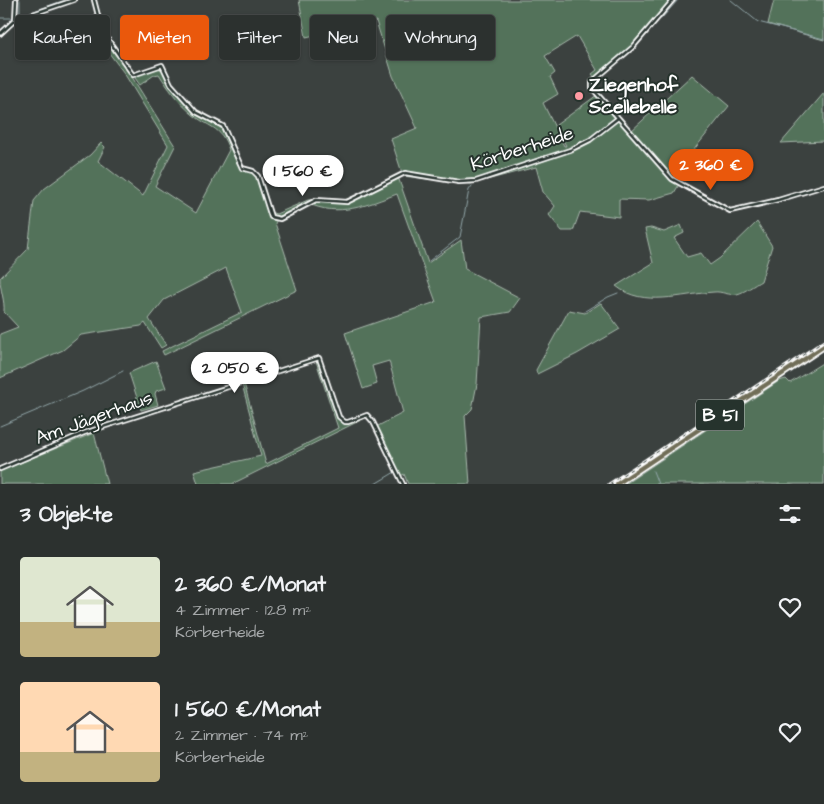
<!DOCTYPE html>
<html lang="de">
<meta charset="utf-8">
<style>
body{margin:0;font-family:"Architects Daughter",sans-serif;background:#383d3b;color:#f1f3f6;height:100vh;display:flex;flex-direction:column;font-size:19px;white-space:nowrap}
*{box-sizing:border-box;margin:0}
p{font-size:16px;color:#a6a9aa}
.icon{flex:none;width:28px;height:28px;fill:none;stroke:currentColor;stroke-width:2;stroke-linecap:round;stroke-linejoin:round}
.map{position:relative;height:484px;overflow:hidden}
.sheet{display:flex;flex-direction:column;background:#2c312f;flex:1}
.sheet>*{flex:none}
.top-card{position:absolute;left:15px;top:15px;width:500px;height:45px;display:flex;gap:10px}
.price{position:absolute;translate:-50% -42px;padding:0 11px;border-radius:18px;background:#fff;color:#222;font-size:16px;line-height:32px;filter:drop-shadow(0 1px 2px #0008)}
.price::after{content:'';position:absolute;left:50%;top:30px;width:15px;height:11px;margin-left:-8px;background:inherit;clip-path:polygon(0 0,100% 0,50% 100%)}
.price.active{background:#ea580c;color:#fff}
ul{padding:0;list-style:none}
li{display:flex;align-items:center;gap:15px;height:125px;padding:0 20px}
li span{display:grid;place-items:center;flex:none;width:140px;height:100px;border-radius:5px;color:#555}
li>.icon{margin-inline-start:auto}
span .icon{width:60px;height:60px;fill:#fffc;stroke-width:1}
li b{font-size:21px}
h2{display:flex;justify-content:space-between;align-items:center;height:60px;padding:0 20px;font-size:21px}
.tag{padding:0 18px;border-radius:5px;background:#2c312f;box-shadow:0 1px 4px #0004,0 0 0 1px #484c4b;font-size:18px;line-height:45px}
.tag.active{background:#ea580c;color:#fff}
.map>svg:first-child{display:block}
.built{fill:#4a4b4c}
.green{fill:#52725a;stroke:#a8b8ac}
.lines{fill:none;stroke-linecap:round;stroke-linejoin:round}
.stream{stroke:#92a6a9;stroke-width:1}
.street-casing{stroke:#fff;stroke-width:6}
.primary-casing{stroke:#fff;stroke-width:8}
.street{stroke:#26332d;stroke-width:2.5}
.primary{stroke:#716e59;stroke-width:4.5}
.rail-casing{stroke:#fff;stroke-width:3}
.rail{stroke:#26332d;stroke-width:1;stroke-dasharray:4;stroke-linecap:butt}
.poi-dot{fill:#ff9aa2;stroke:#26332d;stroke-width:2}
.labels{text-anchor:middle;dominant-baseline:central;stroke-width:4;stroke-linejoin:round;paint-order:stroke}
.shield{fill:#26332d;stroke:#bec2c0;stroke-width:1}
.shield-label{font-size:18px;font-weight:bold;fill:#fff}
.poi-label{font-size:19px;font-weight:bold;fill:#fff;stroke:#26332d;text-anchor:start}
.street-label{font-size:19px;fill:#fff;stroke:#26332d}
</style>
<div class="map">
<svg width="824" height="484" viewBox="0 0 824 484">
<rect width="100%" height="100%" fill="#3b413f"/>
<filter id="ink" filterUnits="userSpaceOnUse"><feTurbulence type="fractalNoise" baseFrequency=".02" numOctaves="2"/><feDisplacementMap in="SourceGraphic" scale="10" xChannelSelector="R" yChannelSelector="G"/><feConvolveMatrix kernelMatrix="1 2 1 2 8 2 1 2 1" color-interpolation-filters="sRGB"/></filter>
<g filter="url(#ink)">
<!-- built -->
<polygon class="built" points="824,339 824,342 611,484 607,484"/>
<!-- green -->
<g class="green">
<polygon points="299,0 672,0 630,48 595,78 592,74 597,70 577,36 545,56 555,73 550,77 558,94 543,103 564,146 566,146 556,125 597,95 630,132 692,75 729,106 676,172 680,183 674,193 649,200 619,199 619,217 580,212 573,231 562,231 549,215 555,206 543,192 536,167 471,184 403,176 391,139 417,128 393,76 376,21 306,37"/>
<polygon points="774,0 824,0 824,40 768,24"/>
<path d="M104,42H106L132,77L175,146L155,186L196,213L229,150C221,125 208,128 191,113C178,102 168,88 159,74L154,75L140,85L135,78L136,76L157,68L163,70L170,84L195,113L221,128L237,163L241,169L252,172L257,177L268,215L273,213L276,214L308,200H344L390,182L398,177L428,263L461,240L465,269L520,298L510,312L481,317L477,384L472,409L465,416L470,484H408L404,474L401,476L376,427L403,413L389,361L372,366L377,384L363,389L345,333L436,302L397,194C367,205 339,218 307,203L279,217L275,223L297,290L164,355L162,351L242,312L226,268L164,300L149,319L166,345L161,348L145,323L141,326L81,335L63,350L0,378V334L18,327L4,312C5,300 0,290 0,278L28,249L34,201L44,189L90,155L101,143L105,147L98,161L143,196L168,145L124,73L103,45Z"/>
<polygon points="824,93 824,141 781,143"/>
<path d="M757,222L772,246L761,281C754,285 745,292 737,294C729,296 722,291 714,292C682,294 643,308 616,286L653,263L645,229L651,228L664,232L681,225L684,233L674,238L687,257L701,253L710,265L720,258Z"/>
<polygon points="601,303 620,329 577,354 537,374 536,370 569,310 585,313"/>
<polygon points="156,361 166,388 156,391 155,394 158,405 141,410 129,373"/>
<polygon points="316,361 321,364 337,416 344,424 348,424 364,417 367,417 232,484 198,484 194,471 261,456 242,384 244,383 266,464 338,428"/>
<polygon points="824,362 824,484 625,484 779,381 786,379 790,383"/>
<polygon points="94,433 107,484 0,484 0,471"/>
</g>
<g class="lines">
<!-- stream -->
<g class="stream">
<polyline points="20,0 20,14"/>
<polyline points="731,0 758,22 824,39"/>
<polyline points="668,2 670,0"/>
<polyline points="20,16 65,0"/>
<polyline points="0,18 12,18"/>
<polyline points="661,19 678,0"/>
<polyline points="429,261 460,237 469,190 472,186"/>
<polyline points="585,311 608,297 618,293"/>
<polyline points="0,426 83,391 123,371"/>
<polyline points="653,471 658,484"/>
<polyline points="375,484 395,472"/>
</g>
<defs>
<g id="street">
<polyline points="94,0 102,31 133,75 162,65 171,84 196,112 223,126 242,168 253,171 258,176 271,217 280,219 316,200 347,202 405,173 459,182 476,181 570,150 590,140 618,118"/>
<polyline points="673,0 633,47 592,82 592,88 672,179 730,211 778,200 824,186"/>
<polyline points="15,20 16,0"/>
<polyline points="0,34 15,20 74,0"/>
<polyline points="0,469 84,433 319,358 339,417 345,422 348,422 367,415 373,422 403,484"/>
</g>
<polyline id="primary" points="617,484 824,346"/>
</defs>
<!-- street casing -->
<use href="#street" class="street-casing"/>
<!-- primary casing -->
<use href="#primary" class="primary-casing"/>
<!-- street -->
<use href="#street" class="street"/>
<!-- primary -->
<use href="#primary" class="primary"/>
<defs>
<polyline id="rail" points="609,484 824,341"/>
</defs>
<!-- rail casing -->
<use href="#rail" class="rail-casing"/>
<!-- rail -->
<use href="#rail" class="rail"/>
</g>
</g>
<!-- markers -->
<circle class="poi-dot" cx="579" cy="96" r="5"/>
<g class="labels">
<!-- shield labels -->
<rect class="shield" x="696" y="399.5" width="48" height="31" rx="4"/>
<g class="shield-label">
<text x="720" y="415">B 51</text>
</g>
<!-- poi labels -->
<g class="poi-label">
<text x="589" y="85">Ziegenhof<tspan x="589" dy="22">Scellebelle</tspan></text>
</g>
<!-- street labels -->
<g class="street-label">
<text transform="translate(522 149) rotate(-18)">Körberheide</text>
<text transform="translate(94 418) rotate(-20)">Am Jägerhaus</text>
</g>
</g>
</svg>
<b class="price active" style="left:711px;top:191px">2 360 €</b>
<b class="price" style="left:303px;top:197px">1 560 €</b>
<b class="price" style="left:235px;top:394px">2 050 €</b>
<div class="top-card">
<a class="tag">Kaufen</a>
<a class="tag active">Mieten</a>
<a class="tag">Filter</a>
<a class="tag">Neu</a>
<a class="tag">Wohnung</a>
</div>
</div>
<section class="sheet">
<h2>3 Objekte<svg class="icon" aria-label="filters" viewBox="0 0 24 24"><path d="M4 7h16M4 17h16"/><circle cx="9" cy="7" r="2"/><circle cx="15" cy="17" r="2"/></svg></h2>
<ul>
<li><span style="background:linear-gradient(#dfe7d0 65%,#c2b280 0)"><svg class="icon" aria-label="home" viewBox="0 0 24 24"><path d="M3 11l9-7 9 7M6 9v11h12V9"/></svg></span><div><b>2 360 €/Monat</b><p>4 Zimmer · 128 m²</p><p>Körberheide</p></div><svg class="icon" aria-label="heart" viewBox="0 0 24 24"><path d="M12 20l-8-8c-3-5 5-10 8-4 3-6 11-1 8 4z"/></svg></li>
<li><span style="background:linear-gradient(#ffd9b3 70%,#c2b280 0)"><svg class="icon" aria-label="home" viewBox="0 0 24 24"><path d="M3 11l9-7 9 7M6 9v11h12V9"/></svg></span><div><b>1 560 €/Monat</b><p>2 Zimmer · 74 m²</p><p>Körberheide</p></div><svg class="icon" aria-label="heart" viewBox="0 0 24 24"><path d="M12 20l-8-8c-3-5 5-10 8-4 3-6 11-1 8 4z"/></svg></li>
</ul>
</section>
